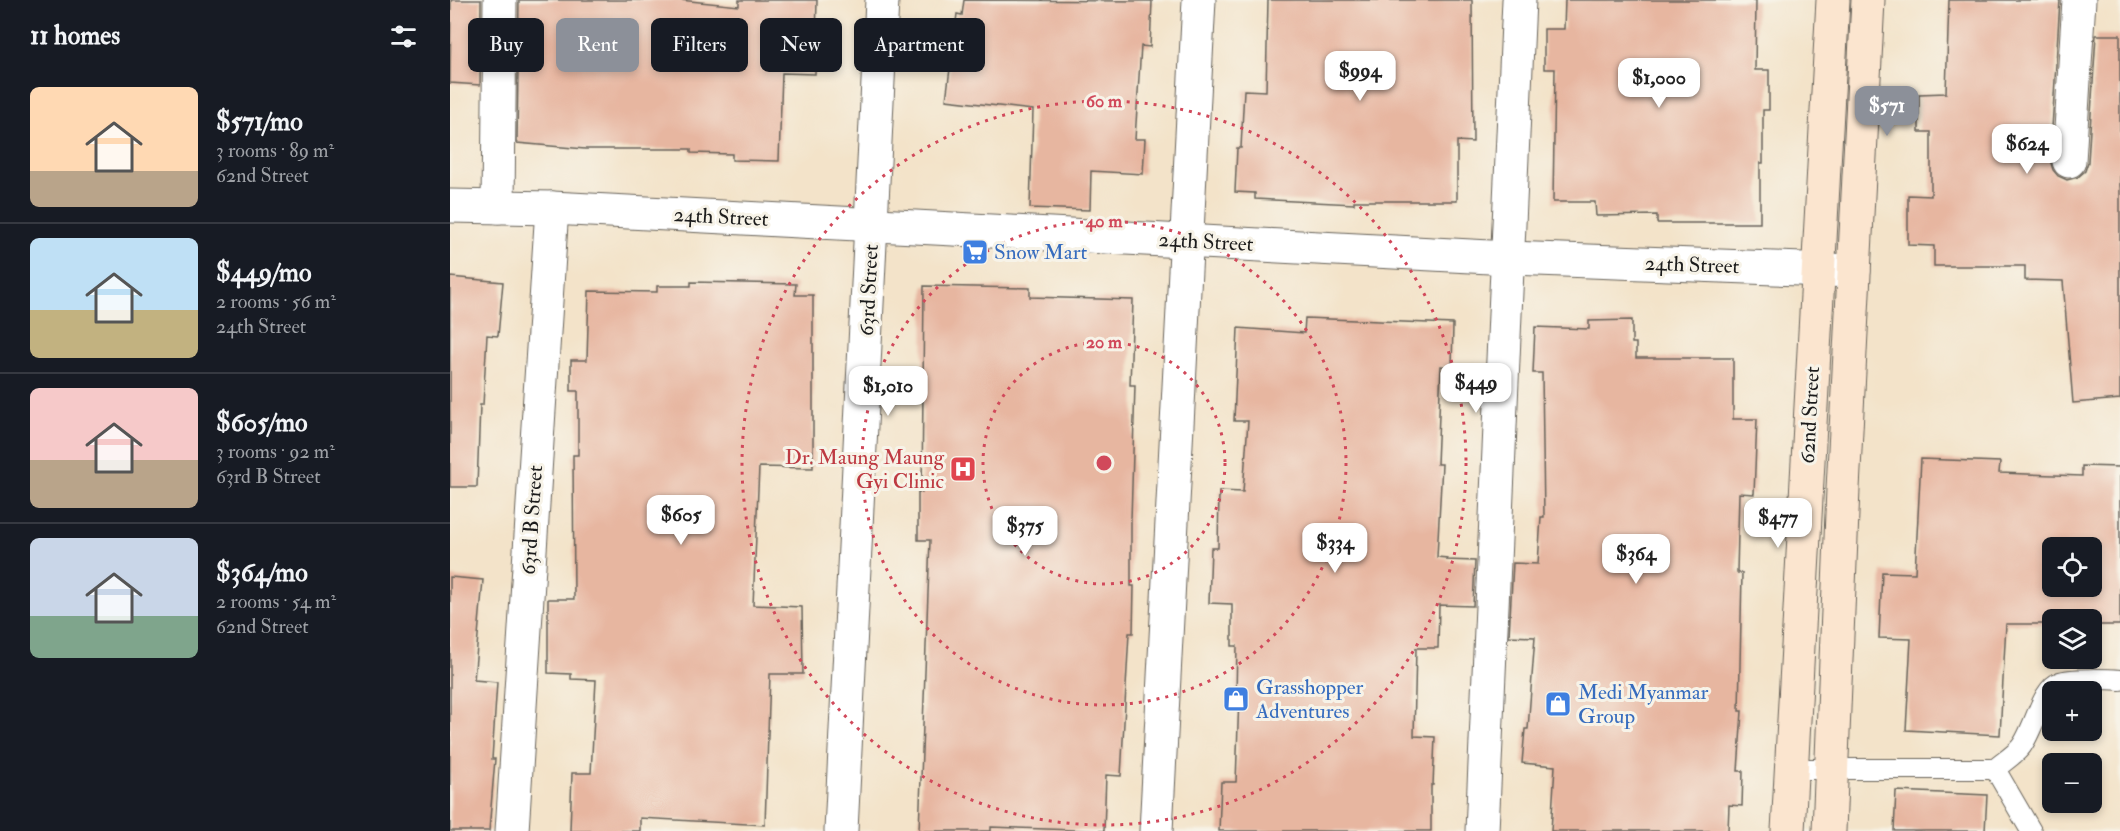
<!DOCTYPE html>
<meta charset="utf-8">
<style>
body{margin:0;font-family:"IM FELL Double Pica",serif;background:#20242c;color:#f1f3f6;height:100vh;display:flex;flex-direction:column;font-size:22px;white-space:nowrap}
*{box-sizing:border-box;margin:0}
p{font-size:20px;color:#9ea1a6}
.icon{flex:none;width:33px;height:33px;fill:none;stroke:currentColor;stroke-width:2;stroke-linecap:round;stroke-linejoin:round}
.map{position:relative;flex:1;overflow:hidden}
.panel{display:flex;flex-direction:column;background:#171b24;width:450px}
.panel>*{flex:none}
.top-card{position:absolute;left:18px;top:18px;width:570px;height:54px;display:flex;gap:12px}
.tools{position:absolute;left:1592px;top:537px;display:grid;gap:12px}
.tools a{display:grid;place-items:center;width:60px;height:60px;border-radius:9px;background:#171b24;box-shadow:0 3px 9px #0003;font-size:30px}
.price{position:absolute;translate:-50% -51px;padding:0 14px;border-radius:12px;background:#fff;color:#222;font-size:20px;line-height:39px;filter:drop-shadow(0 2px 3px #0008)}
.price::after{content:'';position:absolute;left:50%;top:36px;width:18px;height:14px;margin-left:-9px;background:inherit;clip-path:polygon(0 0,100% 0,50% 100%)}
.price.active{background:#8c9099;color:#fff}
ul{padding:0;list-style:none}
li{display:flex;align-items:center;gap:18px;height:150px;padding:0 30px}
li+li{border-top:2px solid #363941}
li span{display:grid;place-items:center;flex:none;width:168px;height:120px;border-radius:9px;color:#555}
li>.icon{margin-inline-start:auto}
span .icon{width:72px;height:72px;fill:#fffc;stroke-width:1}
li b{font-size:26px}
h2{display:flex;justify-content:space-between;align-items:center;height:72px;padding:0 30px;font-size:26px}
.chip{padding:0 21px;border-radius:9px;background:#171b24;box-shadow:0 3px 9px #0003;font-size:21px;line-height:54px}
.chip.active{background:#8c9099;color:#fff}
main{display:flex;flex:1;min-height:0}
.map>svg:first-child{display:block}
.building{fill:#e7b6a0;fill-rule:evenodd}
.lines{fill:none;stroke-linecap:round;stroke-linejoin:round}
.service-casing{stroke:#676259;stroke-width:22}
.minor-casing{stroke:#676259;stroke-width:35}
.secondary-casing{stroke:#676259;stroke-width:35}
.service{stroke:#fff;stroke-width:20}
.minor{stroke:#fff;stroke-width:33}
.secondary{stroke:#fbe5cf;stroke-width:33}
.ring{fill:none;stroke:#d1495b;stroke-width:3;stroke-dasharray:3 6}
.labels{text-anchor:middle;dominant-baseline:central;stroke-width:6;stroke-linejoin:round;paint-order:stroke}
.street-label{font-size:21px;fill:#1c1c1c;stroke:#f7f3e8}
.shop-label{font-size:21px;fill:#366cbe;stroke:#f7f3e8;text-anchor:start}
.health-label{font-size:21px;fill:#be3a42;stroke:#f7f3e8;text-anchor:end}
.centre{fill:#d1495b;stroke:#f7f3e8;stroke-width:3}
.ring-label{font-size:18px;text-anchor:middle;font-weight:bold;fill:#d1495b;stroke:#f7f3e8;stroke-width:6;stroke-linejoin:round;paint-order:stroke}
</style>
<main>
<section class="panel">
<h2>11 homes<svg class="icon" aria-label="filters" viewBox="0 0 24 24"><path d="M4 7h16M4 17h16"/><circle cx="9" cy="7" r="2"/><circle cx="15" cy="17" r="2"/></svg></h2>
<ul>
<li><span style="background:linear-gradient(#ffd9b3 70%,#b9a48a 0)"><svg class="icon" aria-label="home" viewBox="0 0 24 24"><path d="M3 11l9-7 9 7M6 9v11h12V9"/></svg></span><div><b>$571/mo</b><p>3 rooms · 89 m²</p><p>62nd Street</p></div></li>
<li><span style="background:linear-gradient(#bfe0f5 60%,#c2b280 0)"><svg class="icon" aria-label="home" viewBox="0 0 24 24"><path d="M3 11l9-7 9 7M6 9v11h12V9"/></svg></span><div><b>$449/mo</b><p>2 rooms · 56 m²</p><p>24th Street</p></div></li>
<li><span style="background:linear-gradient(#f6c9c9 60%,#b9a48a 0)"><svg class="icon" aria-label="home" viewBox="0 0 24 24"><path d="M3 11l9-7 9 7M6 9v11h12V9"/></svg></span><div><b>$605/mo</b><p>3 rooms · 92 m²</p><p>63rd B Street</p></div></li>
<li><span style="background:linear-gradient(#c9d6e8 65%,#7fa58c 0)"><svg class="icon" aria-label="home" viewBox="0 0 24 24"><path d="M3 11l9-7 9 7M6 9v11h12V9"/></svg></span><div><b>$364/mo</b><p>2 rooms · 54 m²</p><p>62nd Street</p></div></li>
</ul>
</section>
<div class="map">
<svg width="1670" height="831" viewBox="0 0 1670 831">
<rect width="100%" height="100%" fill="#f7f3e8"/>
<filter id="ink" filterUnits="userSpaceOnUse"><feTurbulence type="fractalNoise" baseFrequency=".0167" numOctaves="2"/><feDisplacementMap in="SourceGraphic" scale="12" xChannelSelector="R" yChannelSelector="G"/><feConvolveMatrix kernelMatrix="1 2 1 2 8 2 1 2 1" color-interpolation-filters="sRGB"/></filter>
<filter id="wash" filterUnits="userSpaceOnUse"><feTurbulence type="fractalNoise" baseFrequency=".008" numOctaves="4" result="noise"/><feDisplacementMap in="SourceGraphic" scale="24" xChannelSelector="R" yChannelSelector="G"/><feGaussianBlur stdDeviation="1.35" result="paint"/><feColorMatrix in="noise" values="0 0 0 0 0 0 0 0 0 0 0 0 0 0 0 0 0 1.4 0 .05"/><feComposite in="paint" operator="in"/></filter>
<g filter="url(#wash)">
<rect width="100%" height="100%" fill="#f3e3c9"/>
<g id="blocks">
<!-- building -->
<g class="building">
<polygon points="1,0 31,0 30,85 0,83"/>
<polygon points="69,0 230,0 289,6 289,0 367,0 365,74 332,73 329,161 282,160 282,154 241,153 241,149 135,149 67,143"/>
<polygon points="514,0 702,1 700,47 691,46 685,139 695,139 693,174 641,171 640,210 580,208 583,110 496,100 507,14 512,15"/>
<polygon points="818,0 1022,0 1023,142 1007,141 1007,201 904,201 904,204 805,199 805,193 785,192 787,148 791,148 794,90 816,91"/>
<polygon points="1115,0 1306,0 1305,70 1319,70 1319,110 1313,110 1313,163 1310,163 1310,223 1207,223 1207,215 1146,216 1145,202 1103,202 1105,69 1094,69 1094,29 1114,29"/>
<polygon points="1499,0 1610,0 1600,160 1603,170 1608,176 1617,180 1628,177 1635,171 1638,162 1646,35 1670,35 1670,399 1623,403 1613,281 1575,280 1575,266 1484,266 1484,246 1458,245 1458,195 1481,196 1481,132 1469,132 1469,94 1496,93"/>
<polygon points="0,277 53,282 48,336 37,335 33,405 30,405 27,487 0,487"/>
<polygon points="241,282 346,284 345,295 363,295 363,468 309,467 303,605 352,607 353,674 320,674 315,825 190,818 190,831 120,831 122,773 141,773 146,680 121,679 121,674 98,673 98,599 124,599 123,455 128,455 128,391 121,391 121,360 137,360 139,291 207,292 207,286 241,286"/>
<polygon points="474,286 580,288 580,297 683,300 680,385 685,385 681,520 681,586 684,586 683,633 679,633 671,776 656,775 654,831 541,827 541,831 469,831 480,540 468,540 468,492 472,492"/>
<polygon points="855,318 1003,324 1002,367 991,366 987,464 992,464 987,557 997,558 996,560 1025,561 1023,606 989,605 988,648 966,648 964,736 985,737 983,785 981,785 981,831 769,831 771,782 786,782 789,696 786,696 787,646 782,646 782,604 759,603 761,548 768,548 769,491 793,492 798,421 784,421 788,328 854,333"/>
<polygon points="1182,320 1182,343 1186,343 1186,358 1283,358 1283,419 1307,419 1304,494 1289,493 1287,573 1292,573 1289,711 1292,711 1288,771 1293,771 1292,806 1279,805 1278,831 1101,831 1105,766 1072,763 1075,729 1078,729 1085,637 1059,636 1063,563 1088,564 1091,517 1094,517 1092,373 1083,373 1085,327 1139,329 1139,321"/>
<path d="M1471,459L1550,462L1549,473L1632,476V466L1670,467V625H1641V620H1602V624H1556L1550,735L1456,730L1461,639L1429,638L1432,572L1465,573ZM1602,548H1641V586H1602Z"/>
<polygon points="0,577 33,580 24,680 47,682 42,759 45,759 39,831 0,831"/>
<polygon points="1446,791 1537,795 1535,831 1444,831"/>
</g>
</g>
</g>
<g filter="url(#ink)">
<use href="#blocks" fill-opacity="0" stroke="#676259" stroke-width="1.5"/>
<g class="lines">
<defs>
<g id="service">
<path d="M1342,769H1545C1553,762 1563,756 1570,748C1584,732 1591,688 1610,682C1620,678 1658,679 1670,680"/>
<polyline points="1545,769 1581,831"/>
</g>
<g id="minor">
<polyline points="1619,161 1629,0"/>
<polyline points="0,206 102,208 1059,258 1404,271"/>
<polyline points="48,207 50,0"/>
<polyline points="62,831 102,208"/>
<polyline points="391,831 432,0"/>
<polyline points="706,831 749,0"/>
<polyline points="1032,831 1069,0"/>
</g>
<g id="secondary">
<polyline points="1338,831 1383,0"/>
<polyline points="1379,831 1393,489 1418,0"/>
</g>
</defs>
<!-- service casing -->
<use href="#service" class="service-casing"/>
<!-- minor casing -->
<use href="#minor" class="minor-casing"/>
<!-- secondary casing -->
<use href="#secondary" class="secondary-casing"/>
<!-- service -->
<use href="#service" class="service"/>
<!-- minor -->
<use href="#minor" class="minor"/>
<!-- secondary -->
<use href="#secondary" class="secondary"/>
</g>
</g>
<!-- distance rings -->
<g class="ring">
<circle cx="654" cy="463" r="121"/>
<circle cx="654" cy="463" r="242"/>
<circle cx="654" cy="463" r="362"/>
</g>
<!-- icons -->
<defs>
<symbol id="supermarket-square" viewBox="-11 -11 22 22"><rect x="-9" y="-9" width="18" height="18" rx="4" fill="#3f7fe0" stroke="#f7f3e8"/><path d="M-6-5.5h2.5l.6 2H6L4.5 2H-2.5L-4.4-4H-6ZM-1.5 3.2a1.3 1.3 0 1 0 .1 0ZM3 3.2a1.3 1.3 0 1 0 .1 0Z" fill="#fff"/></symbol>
<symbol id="hospital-square" viewBox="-11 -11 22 22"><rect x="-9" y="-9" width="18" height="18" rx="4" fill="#e0444e" stroke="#f7f3e8"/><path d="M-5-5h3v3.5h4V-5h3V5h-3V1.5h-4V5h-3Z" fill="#fff"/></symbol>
<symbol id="shop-square" viewBox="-11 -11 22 22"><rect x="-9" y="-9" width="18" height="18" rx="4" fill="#3f7fe0" stroke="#f7f3e8"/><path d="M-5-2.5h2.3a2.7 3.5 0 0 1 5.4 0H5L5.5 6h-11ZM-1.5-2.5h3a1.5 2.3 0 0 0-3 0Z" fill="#fff"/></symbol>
</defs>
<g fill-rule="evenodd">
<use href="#supermarket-square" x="510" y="237" width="30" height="30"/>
<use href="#hospital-square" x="498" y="454" width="30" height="30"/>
<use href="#shop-square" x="771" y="684" width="30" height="30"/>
<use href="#shop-square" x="1093" y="689" width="30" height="30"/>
</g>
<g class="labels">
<!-- street labels -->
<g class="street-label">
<text transform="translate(271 217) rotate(3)">24th Street</text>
<text transform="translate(756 242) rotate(3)">24th Street</text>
<text transform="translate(1242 265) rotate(2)">24th Street</text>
<text transform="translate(419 290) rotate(-87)">63rd Street</text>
<text transform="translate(1360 415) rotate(-87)">62nd Street</text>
<text transform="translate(82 520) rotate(-86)">63rd B Street</text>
</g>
<!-- shop labels -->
<g class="shop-label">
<text x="544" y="252">Snow Mart</text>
<text x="806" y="687">Grasshopper<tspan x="806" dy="24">Adventures</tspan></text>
<text x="1128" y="692">Medi Myanmar<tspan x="1128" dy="24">Group</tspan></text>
</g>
<!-- health labels -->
<g class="health-label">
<text x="494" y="457">Dr. Maung Maung<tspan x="494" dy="24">Gyi Clinic</tspan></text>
</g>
</g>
<circle cx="654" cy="463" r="9" class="centre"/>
<g class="ring-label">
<text x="654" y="107">60 m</text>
<text x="654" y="227">40 m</text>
<text x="654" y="348">20 m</text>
</g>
</svg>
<div class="tools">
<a><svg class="icon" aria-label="locate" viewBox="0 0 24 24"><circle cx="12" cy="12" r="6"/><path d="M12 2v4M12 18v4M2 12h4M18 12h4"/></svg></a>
<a><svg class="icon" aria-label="layers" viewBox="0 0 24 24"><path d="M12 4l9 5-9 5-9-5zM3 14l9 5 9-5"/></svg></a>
<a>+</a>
<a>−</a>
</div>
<b class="price" style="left:910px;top:102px">$994</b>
<b class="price" style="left:1209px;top:109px">$1,000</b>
<b class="price active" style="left:1437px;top:137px">$571</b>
<b class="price" style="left:1577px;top:175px">$624</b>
<b class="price" style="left:1026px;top:414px">$449</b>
<b class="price" style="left:438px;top:417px">$1,010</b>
<b class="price" style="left:231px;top:546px">$605</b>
<b class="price" style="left:1328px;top:549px">$477</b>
<b class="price" style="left:575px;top:557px">$375</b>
<b class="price" style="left:885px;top:574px">$334</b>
<b class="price" style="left:1186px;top:585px">$364</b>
<div class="top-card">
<a class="chip">Buy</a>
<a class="chip active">Rent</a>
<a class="chip">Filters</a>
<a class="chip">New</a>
<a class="chip">Apartment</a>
</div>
</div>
</main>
